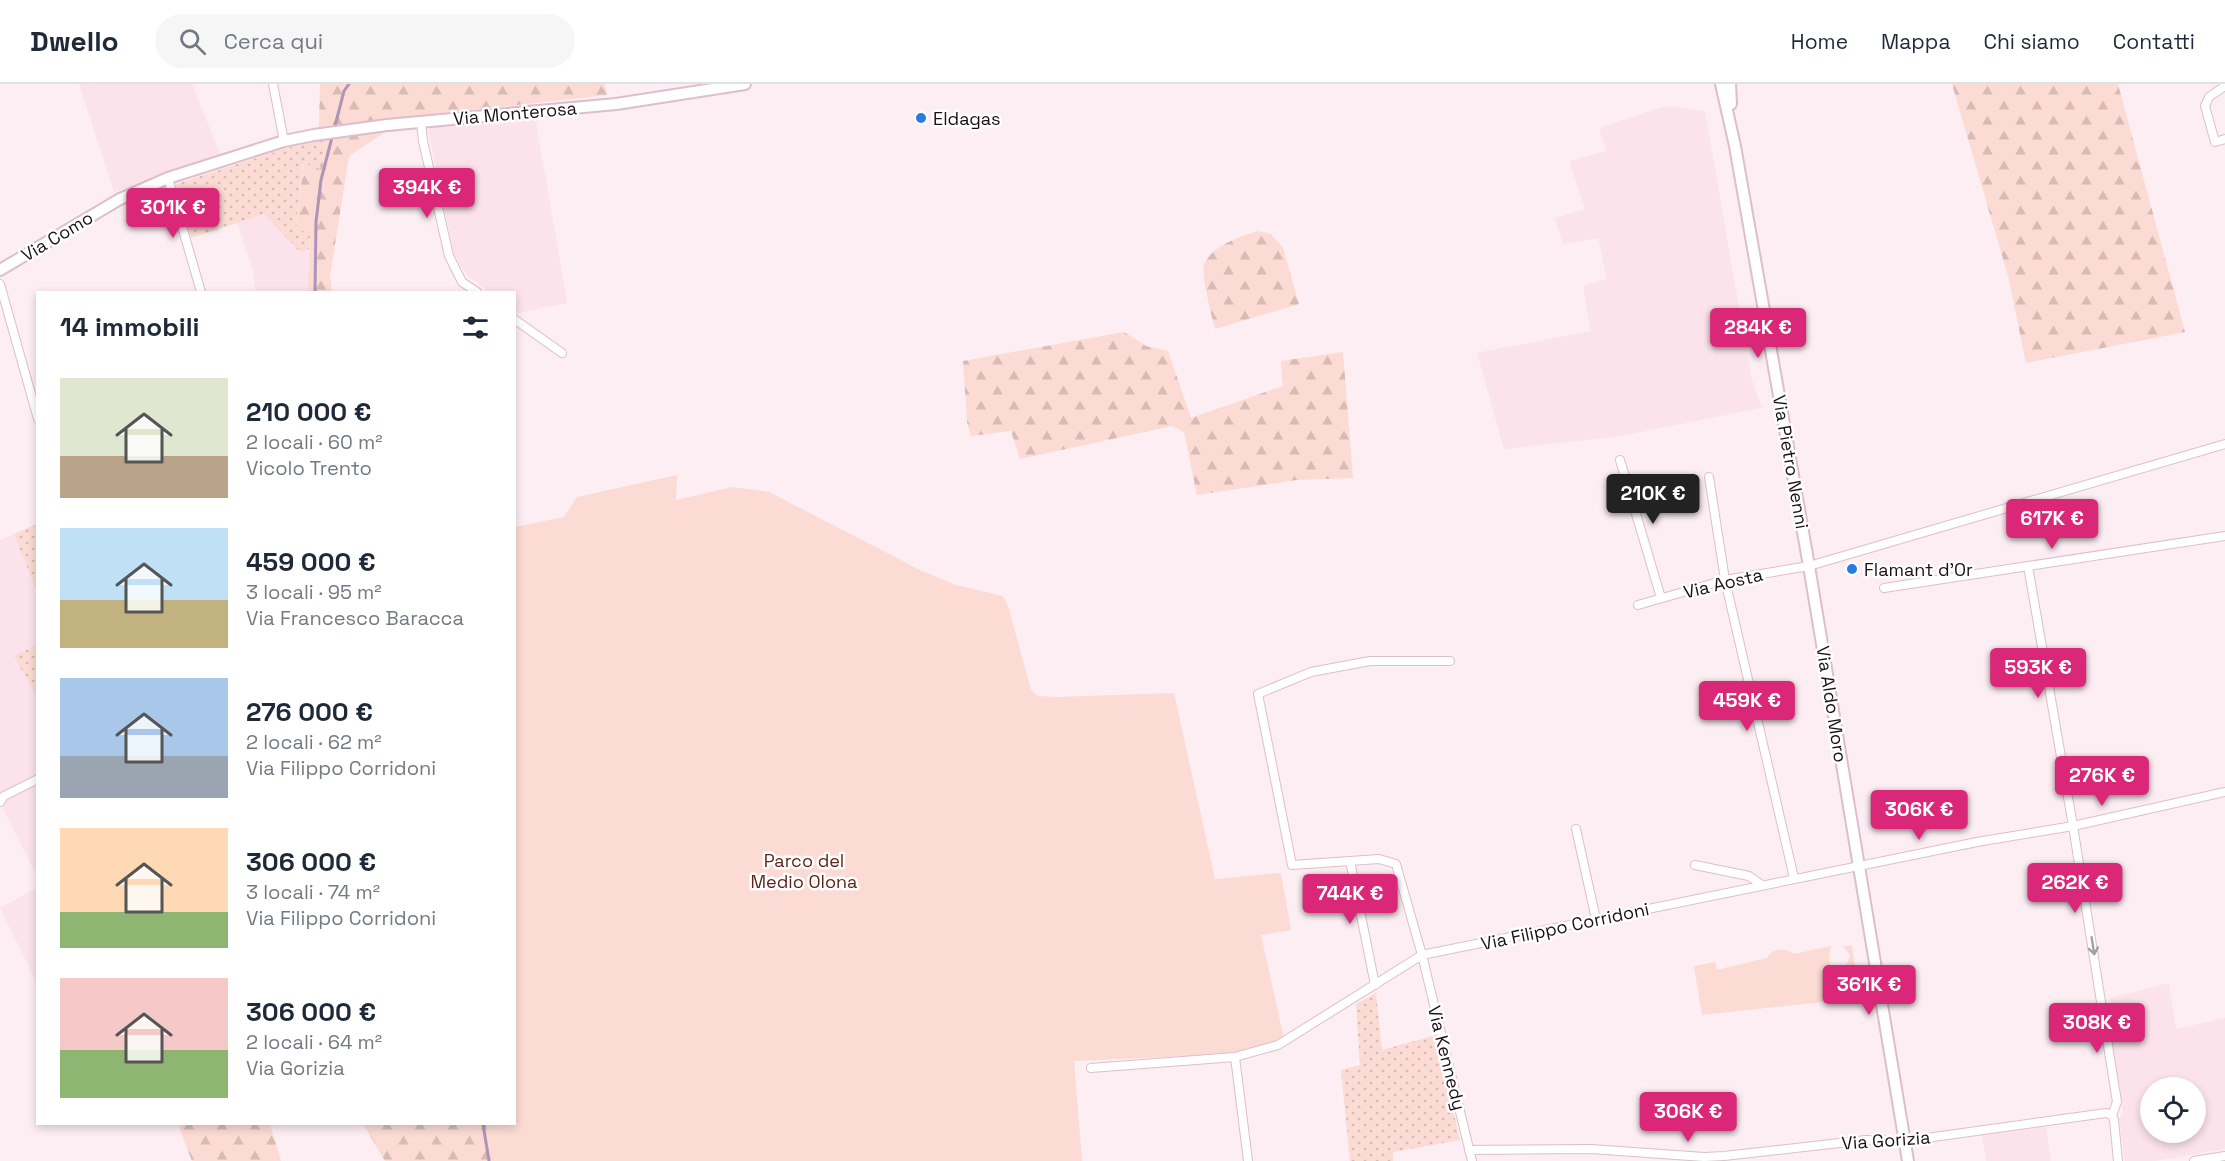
<!DOCTYPE html>
<html lang="it">
<meta charset="utf-8">
<style>
body{margin:0;font-family:"Space Grotesk",sans-serif;background:#f6f6f7;color:#1f2937;height:100vh;display:flex;flex-direction:column;font-size:22px;white-space:nowrap}
*{box-sizing:border-box;margin:0}
p{font-size:20px;color:#747a83}
.icon{flex:none;width:33px;height:33px;fill:none;stroke:currentColor;stroke-width:2;stroke-linecap:round;stroke-linejoin:round}
.map{position:relative;flex:1;overflow:hidden}
.details{position:absolute;left:36px;top:207px;width:480px;height:834px;display:flex;flex-direction:column;background:#fff;border-radius:0px;box-shadow:0 3px 9px #0003}
.details>*{flex:none}
.fabs{position:absolute;left:2140px;top:993px;display:grid;gap:12px}
.fabs a{display:grid;place-items:center;width:66px;height:66px;border-radius:50%;background:#fff;box-shadow:0 3px 9px #0003;font-size:30px}
.price{position:absolute;translate:-50% -51px;padding:0 14px;border-radius:6px;background:#db2777;color:#fff;font-size:20px;line-height:39px;filter:drop-shadow(0 2px 3px #0008)}
.price::after{content:'';position:absolute;left:50%;top:36px;width:18px;height:14px;margin-left:-9px;background:inherit;clip-path:polygon(0 0,100% 0,50% 100%)}
.price.current{background:#222;color:#fff}
ul{padding:0;list-style:none}
li{display:flex;align-items:center;gap:18px;height:150px;padding:0 24px}
li span{display:grid;place-items:center;flex:none;width:168px;height:120px;border-radius:0px;color:#555}
li>.icon{margin-inline-start:auto}
span .icon{width:72px;height:72px;fill:#fffc;stroke-width:1}
li b{font-size:26px}
h2{display:flex;justify-content:space-between;align-items:center;height:72px;padding:0 24px;font-size:26px}
header{display:flex;align-items:center;gap:36px;box-sizing:border-box;height:84px;padding:0 30px;background:#fff;border-bottom:2px solid #e0e1e3}
header strong{font-size:28px}
nav{display:flex;gap:33px;margin-inline-start:auto;font-size:21px}
.search{width:420px;height:54px;background:#f6f6f7;display:flex;align-items:center;gap:15px;box-sizing:border-box;padding:0 21px;border-radius:33px;color:#747a83;font-size:22px}
.map>svg:first-child{display:block}
.built{fill:#fbe2eb;fill-rule:evenodd}
.grass{fill:url(#grass-dots)}
.forest{fill:url(#forest-firs)}
.green{fill:#fbdbd3}
.lines{fill:none;stroke-linecap:round;stroke-linejoin:round}
.stream{stroke:#ad94b8;stroke-width:3}
.street-casing{stroke:#debeca;stroke-width:10}
.secondary-casing{stroke:#debeca;stroke-width:14}
.street{stroke:#fff;stroke-width:8}
.secondary{stroke:#fff;stroke-width:10}
.oneway{stroke:#a49fa1}
.poi-dot{fill:#287be5;stroke:#fff;stroke-width:2}
.labels{text-anchor:middle;dominant-baseline:central;stroke-width:5;stroke-linejoin:round;paint-order:stroke}
.street-label{font-size:18px;fill:#1b1014;stroke:#fff}
.poi-label{font-size:18px;fill:#1b1014;stroke:#fff;text-anchor:start}
.park-label{font-size:18px;fill:#5f2519;stroke:#fff}
</style>
<header>
<strong>Dwello</strong>
<div class="search"><svg class="icon" aria-label="search" viewBox="0 0 24 24"><circle cx="10" cy="10" r="6"/><path d="M15 15l6 6"/></svg>Cerca qui</div>
<nav><a>Home</a><a>Mappa</a><a>Chi siamo</a><a>Contatti</a></nav>
</header>
<div class="map">
<svg width="2225" height="1077" viewBox="0 0 2225 1077">
<defs>
<pattern id="grass-dots" width="8" height="8" patternUnits="userSpaceOnUse" patternTransform="scale(1.5)"><rect width="8" height="8" fill="#fbdbd3"/><path d="M2 2h.1M6 6h.1" fill="none" stroke="#d7bbb4" stroke-width="1.8" stroke-linecap="round"/></pattern>
<pattern id="forest-firs" width="22" height="20" patternUnits="userSpaceOnUse" patternTransform="scale(1.5)"><rect width="22" height="20" fill="#fbdbd3"/><path d="M5 1l3.5 6h-7zM16 11l3.5 6h-7z" fill="#d7bbb4"/></pattern>
</defs>
<rect width="100%" height="100%" fill="#fceef3"/>
<!-- built -->
<g class="built">
<polygon points="79,0 192,0 220,70 114,108"/>
<polygon points="533,20 567,219 518,229 515,227 514,208 490,208 468,192 454,171 425,31"/>
<polygon points="1666,22 1705,27 1751,293 1762,324 1621,352 1504,365 1477,269 1591,247 1583,202 1607,195 1598,154 1563,160 1555,134 1585,125 1569,77 1606,67 1599,44"/>
<polygon points="264,130 300,168 309,165 308,208 256,208 253,187 237,139"/>
<polygon points="14,450 37,508 37,560 14,572 35,611 37,610 37,793 0,719 0,456"/>
<polygon points="37,804 37,899 0,824"/>
<path d="M2169,899L2176,945L2225,934V1065L2154,1077H2125L2119,1035L2123,1028L2112,958L2116,956L2110,914ZM2151,1004H2196V1048H2151Z"/>
<polygon points="2046,1043 2051,1077 1986,1077 1982,1051"/>
</g>
<!-- grass -->
<g class="grass">
<polygon points="327,54 320,85 303,80 296,140 310,152 309,165 300,168 264,130 191,154 176,100 287,64"/>
<polygon points="37,440 37,508 14,450"/>
<polygon points="37,560 37,610 35,611 14,572"/>
<polygon points="1376,909 1382,966 1436,951 1460,1056 1393,1068 1393,1077 1350,1077 1341,986 1360,981 1356,920"/>
</g>
<!-- forest -->
<g class="forest">
<polygon points="320,0 605,0 607,11 319,43"/>
<polygon points="1952,0 2118,0 2185,248 2026,279 2008,192"/>
<polygon points="385,48 349,72 330,192 332,208 308,208 310,153 296,141 304,79 320,85 327,54"/>
<path d="M1258,147L1271,150L1283,164L1299,220L1215,245C1212,232 1201,192 1204,181C1211,162 1241,152 1258,147Z"/>
<polygon points="1124,248 1146,262 1168,267 1191,334 1283,302 1281,277 1343,268 1353,394 1297,396 1197,411 1184,348 1172,342 1020,375 1011,347 971,352 967,338 963,277"/>
<polygon points="185,1040 270,1040 281,1077 192,1077 179,1043"/>
<polygon points="363,1040 495,1040 503,1077 385,1077"/>
</g>
<!-- green -->
<g class="green">
<polygon points="677,391 676,416 732,403 769,408 920,486 956,501 1003,512 1008,522 1031,606 1037,612 1057,613 1174,609 1215,795 1281,789 1291,846 1261,851 1284,955 1241,967 1213,971 1074,977 1082,1077 492,1077 486,1040 514,1040 515,443 564,433 577,413"/>
<path d="M1831,862L1829,876L1831,882L1843,884L1848,878L1850,871L1843,862H1852L1859,914L1702,931L1694,882L1715,878L1717,886L1767,874C1774,863 1784,864 1794,870Z"/>
</g>
<g class="lines">
<!-- stream -->
<g class="stream">
<polyline points="315,208 316,138 321,96 344,7 349,0"/>
<polyline points="483,1040 489,1077"/>
</g>
<defs>
<g id="street">
<polyline points="273,0 284,57"/>
<polyline points="2225,2 2209,13 2205,22 2215,58 2225,55"/>
<polyline points="421,38 423,57 449,172 462,198 477,208"/>
<polyline points="168,94 201,208"/>
<polyline points="0,200 38,335"/>
<polyline points="514,235 562,269"/>
<polyline points="1620,376 1661,514"/>
<polyline points="1709,393 1725,496 1794,794"/>
<polyline points="2028,482 2073,742 2117,1018 2112,1031"/>
<polyline points="1884,504 2225,452"/>
<polyline points="1638,521 1725,496 1809,482 2225,360"/>
<polyline points="1450,577 1370,577 1311,588 1258,610 1292,781 1379,775 1396,780 1422,871 1472,1077"/>
<polyline points="0,718 4,712 38,695"/>
<polyline points="1576,745 1596,835"/>
<polyline points="1350,777 1375,901"/>
<polyline points="1695,781 1749,792 1762,801"/>
<polyline points="1235,973 1248,1077"/>
<polyline points="1091,984 1235,973 1278,961 1422,871 1977,758 2073,742 2225,708"/>
<polyline points="1469,1066 1591,1065 1704,1073 1724,1072 1866,1056 1905,1057 2106,1029 2112,1031 2114,1036 2118,1077"/>
<polyline points="2194,1077 2225,1072"/>
</g>
<g id="secondary">
<polyline points="1721,0 1735,62 1809,482 1908,1077"/>
<polyline points="1730,0 1731,20"/>
<polyline points="0,186 120,115 168,94 284,57 314,51 387,41 616,20 745,0"/>
</g>
</defs>
<!-- street casing -->
<use href="#street" class="street-casing"/>
<!-- secondary casing -->
<use href="#secondary" class="secondary-casing"/>
<!-- street -->
<use href="#street" class="street"/>
<!-- secondary -->
<use href="#secondary" class="secondary"/>
</g>
<!-- one-way arrows -->
<defs><path id="oneway-shaft" d="M-6 0H5M1.5-3L5.5 0L1.5 3" fill="none" stroke-width="1.6" stroke-linecap="round" stroke-linejoin="round" transform="scale(1.5)"/></defs>
<use class="oneway" href="#oneway-shaft" transform="translate(2093 862) rotate(81)"/>
<!-- markers -->
<g class="poi-dot">
<circle cx="921" cy="34" r="6"/>
<circle cx="1852" cy="485" r="6"/>
</g>
<g class="labels">
<!-- street labels -->
<g class="street-label">
<text transform="translate(515 29) rotate(-5)">Via Monterosa</text>
<text transform="translate(57 152) rotate(-31)">Via Como</text>
<text transform="translate(1791 378) rotate(80)">Via Pietro Nenni</text>
<text transform="translate(1723 499) rotate(-13)">Via Aosta</text>
<text transform="translate(1832 620) rotate(81)">Via Aldo Moro</text>
<text transform="translate(1565 842) rotate(-12)">Via Filippo Corridoni</text>
<text transform="translate(1447 974) rotate(76)">Via Kennedy</text>
<text transform="translate(1886 1056) rotate(-4)">Via Gorizia</text>
</g>
<!-- poi labels -->
<g class="poi-label">
<text x="933" y="34">Eldagas</text>
<text x="1864" y="485">Flamant d'Or</text>
</g>
<!-- park labels -->
<g class="park-label">
<text x="804" y="776">Parco del<tspan x="804" dy="21">Medio Olona</tspan></text>
</g>
</g>
</svg>
<div class="fabs">
<a><svg class="icon" aria-label="locate" viewBox="0 0 24 24"><circle cx="12" cy="12" r="6"/><path d="M12 2v4M12 18v4M2 12h4M18 12h4"/></svg></a>
</div>
<b class="price" style="left:427px;top:135px">394K €</b>
<b class="price" style="left:173px;top:155px">301K €</b>
<b class="price" style="left:1758px;top:275px">284K €</b>
<b class="price current" style="left:1653px;top:441px">210K €</b>
<b class="price" style="left:2052px;top:466px">617K €</b>
<b class="price" style="left:2038px;top:615px">593K €</b>
<b class="price" style="left:1747px;top:648px">459K €</b>
<b class="price" style="left:2102px;top:723px">276K €</b>
<b class="price" style="left:1919px;top:757px">306K €</b>
<b class="price" style="left:2075px;top:830px">262K €</b>
<b class="price" style="left:1350px;top:841px">744K €</b>
<b class="price" style="left:1869px;top:932px">361K €</b>
<b class="price" style="left:2097px;top:970px">308K €</b>
<b class="price" style="left:1688px;top:1059px">306K €</b>
<section class="details">
<h2>14 immobili<svg class="icon" aria-label="filters" viewBox="0 0 24 24"><path d="M4 7h16M4 17h16"/><circle cx="9" cy="7" r="2"/><circle cx="15" cy="17" r="2"/></svg></h2>
<ul>
<li><span style="background:linear-gradient(#dfe7d0 65%,#b9a48a 0)"><svg class="icon" aria-label="home" viewBox="0 0 24 24"><path d="M3 11l9-7 9 7M6 9v11h12V9"/></svg></span><div><b>210 000 €</b><p>2 locali · 60 m²</p><p>Vicolo Trento</p></div></li>
<li><span style="background:linear-gradient(#bfe0f5 60%,#c2b280 0)"><svg class="icon" aria-label="home" viewBox="0 0 24 24"><path d="M3 11l9-7 9 7M6 9v11h12V9"/></svg></span><div><b>459 000 €</b><p>3 locali · 95 m²</p><p>Via Francesco Baracca</p></div></li>
<li><span style="background:linear-gradient(#a9c7e8 65%,#9aa5b1 0)"><svg class="icon" aria-label="home" viewBox="0 0 24 24"><path d="M3 11l9-7 9 7M6 9v11h12V9"/></svg></span><div><b>276 000 €</b><p>2 locali · 62 m²</p><p>Via Filippo Corridoni</p></div></li>
<li><span style="background:linear-gradient(#ffd9b3 70%,#8fb573 0)"><svg class="icon" aria-label="home" viewBox="0 0 24 24"><path d="M3 11l9-7 9 7M6 9v11h12V9"/></svg></span><div><b>306 000 €</b><p>3 locali · 74 m²</p><p>Via Filippo Corridoni</p></div></li>
<li><span style="background:linear-gradient(#f6c9c9 60%,#8fb573 0)"><svg class="icon" aria-label="home" viewBox="0 0 24 24"><path d="M3 11l9-7 9 7M6 9v11h12V9"/></svg></span><div><b>306 000 €</b><p>2 locali · 64 m²</p><p>Via Gorizia</p></div></li>
</ul>
</section>
</div>
